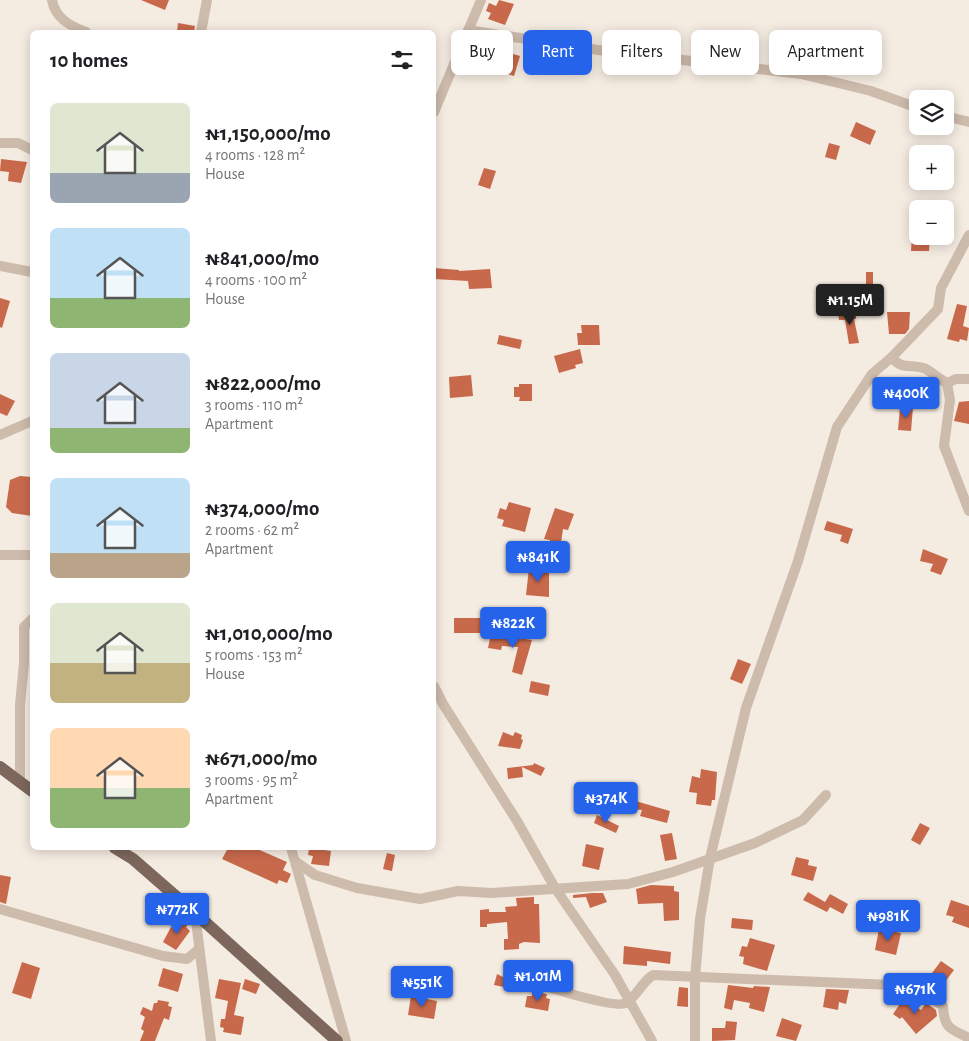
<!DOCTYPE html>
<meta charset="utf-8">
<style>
body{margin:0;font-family:"Alegreya Sans",sans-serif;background:#f6f6f6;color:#202124;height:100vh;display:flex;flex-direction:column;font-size:19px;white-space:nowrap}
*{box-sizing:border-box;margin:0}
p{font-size:16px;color:#757577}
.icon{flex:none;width:28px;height:28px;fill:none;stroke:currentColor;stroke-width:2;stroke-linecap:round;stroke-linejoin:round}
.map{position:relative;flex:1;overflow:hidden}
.panel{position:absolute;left:30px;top:30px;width:406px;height:820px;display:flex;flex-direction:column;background:#fff;border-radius:8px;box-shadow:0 2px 12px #0003}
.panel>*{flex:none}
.top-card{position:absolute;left:451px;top:30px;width:442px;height:45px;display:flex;gap:10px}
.fabs{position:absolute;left:909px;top:90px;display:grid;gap:10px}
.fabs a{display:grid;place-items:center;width:45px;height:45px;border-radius:8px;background:#fff;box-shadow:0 2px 12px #0003;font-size:25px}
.price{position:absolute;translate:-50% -42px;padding:0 11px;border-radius:5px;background:#2563eb;color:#fff;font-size:16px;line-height:32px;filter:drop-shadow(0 1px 2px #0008)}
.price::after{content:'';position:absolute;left:50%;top:30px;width:15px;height:11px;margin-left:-8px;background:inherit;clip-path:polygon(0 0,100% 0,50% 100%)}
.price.active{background:#222;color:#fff}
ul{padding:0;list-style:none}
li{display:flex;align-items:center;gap:15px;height:125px;padding:0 20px}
li span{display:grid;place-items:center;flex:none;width:140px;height:100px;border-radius:8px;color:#555}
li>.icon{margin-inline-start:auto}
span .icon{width:60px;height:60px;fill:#fffc;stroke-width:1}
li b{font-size:21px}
h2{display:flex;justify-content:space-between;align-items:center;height:60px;padding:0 20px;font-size:21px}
.chip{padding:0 18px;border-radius:8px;background:#fff;box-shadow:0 2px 12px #0003;font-size:18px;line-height:45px}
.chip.active{background:#2563eb;color:#fff}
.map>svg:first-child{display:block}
.building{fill:#c8694b}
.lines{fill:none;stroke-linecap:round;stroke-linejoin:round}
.minor{stroke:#cdbbac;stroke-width:10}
.primary{stroke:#7d675c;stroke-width:12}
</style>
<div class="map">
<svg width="969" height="1041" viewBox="0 0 969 1041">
<rect width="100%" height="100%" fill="#f4ebe1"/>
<!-- building -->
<g class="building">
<polygon points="141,0 169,0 165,10"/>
<polygon points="499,0 514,4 505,25 488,19 491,13 486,11 489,3 496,6"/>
<polygon points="178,23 195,26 194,32 177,32"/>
<polygon points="500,50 520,56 514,76 494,70"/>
<polygon points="856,122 876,131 870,145 850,136"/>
<polygon points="829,143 840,146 836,160 825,157"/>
<polygon points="1,159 27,162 21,183 8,181 9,172 0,171"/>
<polygon points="484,168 496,171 490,189 478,185"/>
<polygon points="912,236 930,236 929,251 911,251"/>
<polygon points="434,268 459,270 459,271 490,269 492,288 469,289 468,281 434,279"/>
<rect x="866" y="272" width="7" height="24"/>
<polygon points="0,298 10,301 2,328 0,327"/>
<polygon points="957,304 967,306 963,326 969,328 967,341 960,339 959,342 947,339"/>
<polygon points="856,311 856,319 854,319 859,343 849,344 845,320 839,320 838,313"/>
<polygon points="887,312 910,312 909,329 905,334 889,334"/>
<polygon points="581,325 599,325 600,345 578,345 577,333 582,333"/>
<polygon points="499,335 522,340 520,349 497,344"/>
<polygon points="580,349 583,363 575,365 576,368 559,373 554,356"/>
<polygon points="471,375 473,396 450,398 449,377"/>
<polygon points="519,384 532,384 532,401 519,401 520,397 514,397 514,387 519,387"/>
<polygon points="0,394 15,401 7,416 0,413"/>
<polygon points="969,401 969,424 954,421 959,402"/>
<polygon points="913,407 911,431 898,430 900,408"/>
<polygon points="20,476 32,477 32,516 12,513 6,507 10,480"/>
<polygon points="509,502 531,508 525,532 502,526 504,520 497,518 500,508 506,510"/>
<polygon points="555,508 574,514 568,530 563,529 560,550 548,548 550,540 544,539"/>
<polygon points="827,521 853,529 848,544 840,541 842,535 824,530"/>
<polygon points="923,549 948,559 941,575 930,571 933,564 920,561"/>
<polygon points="529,568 549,570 549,597 526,595"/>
<rect x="454" y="618" width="28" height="15"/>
<polygon points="491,634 532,640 522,675 512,672 518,647 502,646 501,650 488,648"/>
<polygon points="738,659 751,664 742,684 730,679"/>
<polygon points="531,681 550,685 548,696 529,692"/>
<polygon points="503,732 513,736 515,732 522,735 521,739 523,740 520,749 498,746"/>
<polygon points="534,763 545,768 541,776 522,767 523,777 508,779 507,768 533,765"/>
<polygon points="701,769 717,772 715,800 712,800 711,806 696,804 697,793 689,792 692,776 700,778"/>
<polygon points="632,800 670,811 667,823 640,816 642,810 631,809"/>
<polygon points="597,815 619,826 616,833 594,823"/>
<polygon points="920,823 930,828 920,845 911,840"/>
<polygon points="672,833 677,859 665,861 660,835"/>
<polygon points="586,844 604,848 599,870 582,866"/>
<polygon points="228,848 255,848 287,862 283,870 291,874 287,883 279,880 277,884 222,859"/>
<polygon points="309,848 331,851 329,866 311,864 313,856 308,855"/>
<polygon points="387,853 395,855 392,871 383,869"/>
<polygon points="796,857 809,860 808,865 817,867 813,881 791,875"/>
<polygon points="0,875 11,877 6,904 0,902"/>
<polygon points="651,885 674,886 674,891 679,892 679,920 664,921 663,903 638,904 636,889"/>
<polygon points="808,892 825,902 830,894 848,904 843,914 830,907 827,912 803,900"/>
<polygon points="592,893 603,893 607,902 590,908 586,897 573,898 573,895"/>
<polygon points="534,897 534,904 539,904 540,943 524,942 519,944 519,949 504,950 504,939 508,939 507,922 487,924 487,927 480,927 480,910 489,909 489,912 506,912 505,907 517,906 516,898"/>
<polygon points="951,900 969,906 969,928 952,922 954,917 946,915"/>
<polygon points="184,918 189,923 186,927 190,931 176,950 163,942 171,927 173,929"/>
<polygon points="732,918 753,920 752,930 731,928"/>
<polygon points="879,929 901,933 896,955 875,950"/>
<polygon points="750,938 775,945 767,971 743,964 744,957 739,956 742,946 747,947"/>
<polygon points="624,946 671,952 670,964 647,961 647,966 623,964"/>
<polygon points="941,961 954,970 945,982 932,973"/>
<polygon points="22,962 40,968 31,999 12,993"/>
<polygon points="163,968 183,974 178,992 158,986"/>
<polygon points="497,974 515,983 513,989 494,985"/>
<polygon points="219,979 241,983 234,1015 244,1017 241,1035 223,1032 224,1028 220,1027 221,1019 225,1019 228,1001 215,998"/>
<polygon points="245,979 260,984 256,994 242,989"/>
<polygon points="728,985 753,988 754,986 770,987 764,1012 749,1008 750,1003 734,1000 732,1010 724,1008"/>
<polygon points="679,987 688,988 688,1007 677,1006"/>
<polygon points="826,989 849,990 846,1004 839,1002 838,1010 823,1007"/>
<polygon points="532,992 547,994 546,998 550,999 548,1011 525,1007 527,996 532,996"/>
<polygon points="411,996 437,1001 434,1019 408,1015"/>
<polygon points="904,998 921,1010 926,1003 936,1010 937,1016 916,1034 902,1017 900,1019 893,1014"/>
<polygon points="158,1000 169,1002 168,1006 172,1007 169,1020 164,1018 155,1041 140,1041 144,1031 141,1029 145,1017 140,1014 143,1007 152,1011 154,1003 157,1003"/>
<polygon points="782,1018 802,1025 796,1041 776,1036"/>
<polygon points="726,1021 737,1022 735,1040 712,1041 712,1028 725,1028"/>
</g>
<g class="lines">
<!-- minor -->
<g class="minor">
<path d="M52,0C55,18 70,26 86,32"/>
<polyline points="468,30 598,50 801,74 871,91 918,108"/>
<polyline points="201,32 207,0"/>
<polyline points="434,112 481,0"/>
<polyline points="945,116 969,122"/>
<polyline points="0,143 18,143 32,150"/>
<polyline points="0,266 32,272"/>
<path d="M892,357C901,371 913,363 926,369C930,371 939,379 947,383L956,379H969"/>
<polyline points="947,383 950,400 944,446 969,511"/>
<polyline points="0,435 32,421"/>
<polyline points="0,555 32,555"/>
<polyline points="434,686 443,704 517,821 555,888 615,975 652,1041"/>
<polyline points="20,783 20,705 24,663 24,627 32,619"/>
<polyline points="291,848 346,1041"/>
<polyline points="296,862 315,875 357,888 420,899 458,891 491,893 628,884 673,872 755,843 803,820 826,795"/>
<polyline points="0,909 163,956 187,959 199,949"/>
<polyline points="195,913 211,1041"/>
<path d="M508,974C526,980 614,1010 626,1003C637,996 642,982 653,975L892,985L927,994L943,1006C944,1028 950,1029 969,1038"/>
<polyline points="695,1041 695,978 700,919 710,858 746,708 798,561 837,427 872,374 892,357 938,309 941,288 969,235"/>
</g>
<!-- primary -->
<g class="primary">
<polyline points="0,767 32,791"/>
<polyline points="115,848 133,859 195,913 337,1041"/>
</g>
</g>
</svg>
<div class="fabs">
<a><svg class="icon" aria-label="layers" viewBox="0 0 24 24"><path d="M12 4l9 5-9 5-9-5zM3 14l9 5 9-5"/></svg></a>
<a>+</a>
<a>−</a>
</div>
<b class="price active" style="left:850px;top:326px">₦1.15M</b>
<b class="price" style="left:906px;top:419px">₦400K</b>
<b class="price" style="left:538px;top:583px">₦841K</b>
<b class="price" style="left:513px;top:649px">₦822K</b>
<b class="price" style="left:606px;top:824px">₦374K</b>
<b class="price" style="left:177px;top:935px">₦772K</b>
<b class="price" style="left:888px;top:942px">₦981K</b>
<b class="price" style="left:538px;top:1002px">₦1.01M</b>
<b class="price" style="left:422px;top:1008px">₦551K</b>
<b class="price" style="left:915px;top:1015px">₦671K</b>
<div class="top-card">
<a class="chip">Buy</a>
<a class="chip active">Rent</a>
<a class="chip">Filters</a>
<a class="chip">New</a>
<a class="chip">Apartment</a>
</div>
<section class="panel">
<h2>10 homes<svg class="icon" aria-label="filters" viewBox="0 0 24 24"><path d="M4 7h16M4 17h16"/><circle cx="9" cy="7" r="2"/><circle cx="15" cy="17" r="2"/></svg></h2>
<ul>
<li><span style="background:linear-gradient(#dfe7d0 70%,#9aa5b1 0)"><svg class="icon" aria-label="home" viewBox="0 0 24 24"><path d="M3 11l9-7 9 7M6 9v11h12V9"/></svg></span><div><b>₦1,150,000/mo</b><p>4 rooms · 128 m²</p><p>House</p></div></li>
<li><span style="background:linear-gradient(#bfe0f5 70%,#8fb573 0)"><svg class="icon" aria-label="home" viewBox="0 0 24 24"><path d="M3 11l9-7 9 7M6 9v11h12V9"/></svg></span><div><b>₦841,000/mo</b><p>4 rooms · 100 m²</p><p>House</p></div></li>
<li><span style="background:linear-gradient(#c9d6e8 75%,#8fb573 0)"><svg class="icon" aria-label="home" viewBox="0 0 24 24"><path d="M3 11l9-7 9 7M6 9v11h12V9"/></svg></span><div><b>₦822,000/mo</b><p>3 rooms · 110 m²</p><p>Apartment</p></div></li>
<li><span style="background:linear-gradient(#bfe0f5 75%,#b9a48a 0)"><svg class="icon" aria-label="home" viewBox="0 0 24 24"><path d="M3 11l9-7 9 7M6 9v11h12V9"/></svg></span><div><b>₦374,000/mo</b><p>2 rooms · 62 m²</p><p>Apartment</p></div></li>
<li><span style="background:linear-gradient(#dfe7d0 60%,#c2b280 0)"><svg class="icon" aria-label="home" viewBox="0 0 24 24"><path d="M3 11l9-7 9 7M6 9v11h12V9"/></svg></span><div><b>₦1,010,000/mo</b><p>5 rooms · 153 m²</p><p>House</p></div></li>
<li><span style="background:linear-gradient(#ffd9b3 60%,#8fb573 0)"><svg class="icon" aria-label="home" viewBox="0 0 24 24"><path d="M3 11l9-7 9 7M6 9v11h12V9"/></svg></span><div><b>₦671,000/mo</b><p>3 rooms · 95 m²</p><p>Apartment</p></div></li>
</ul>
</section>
</div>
